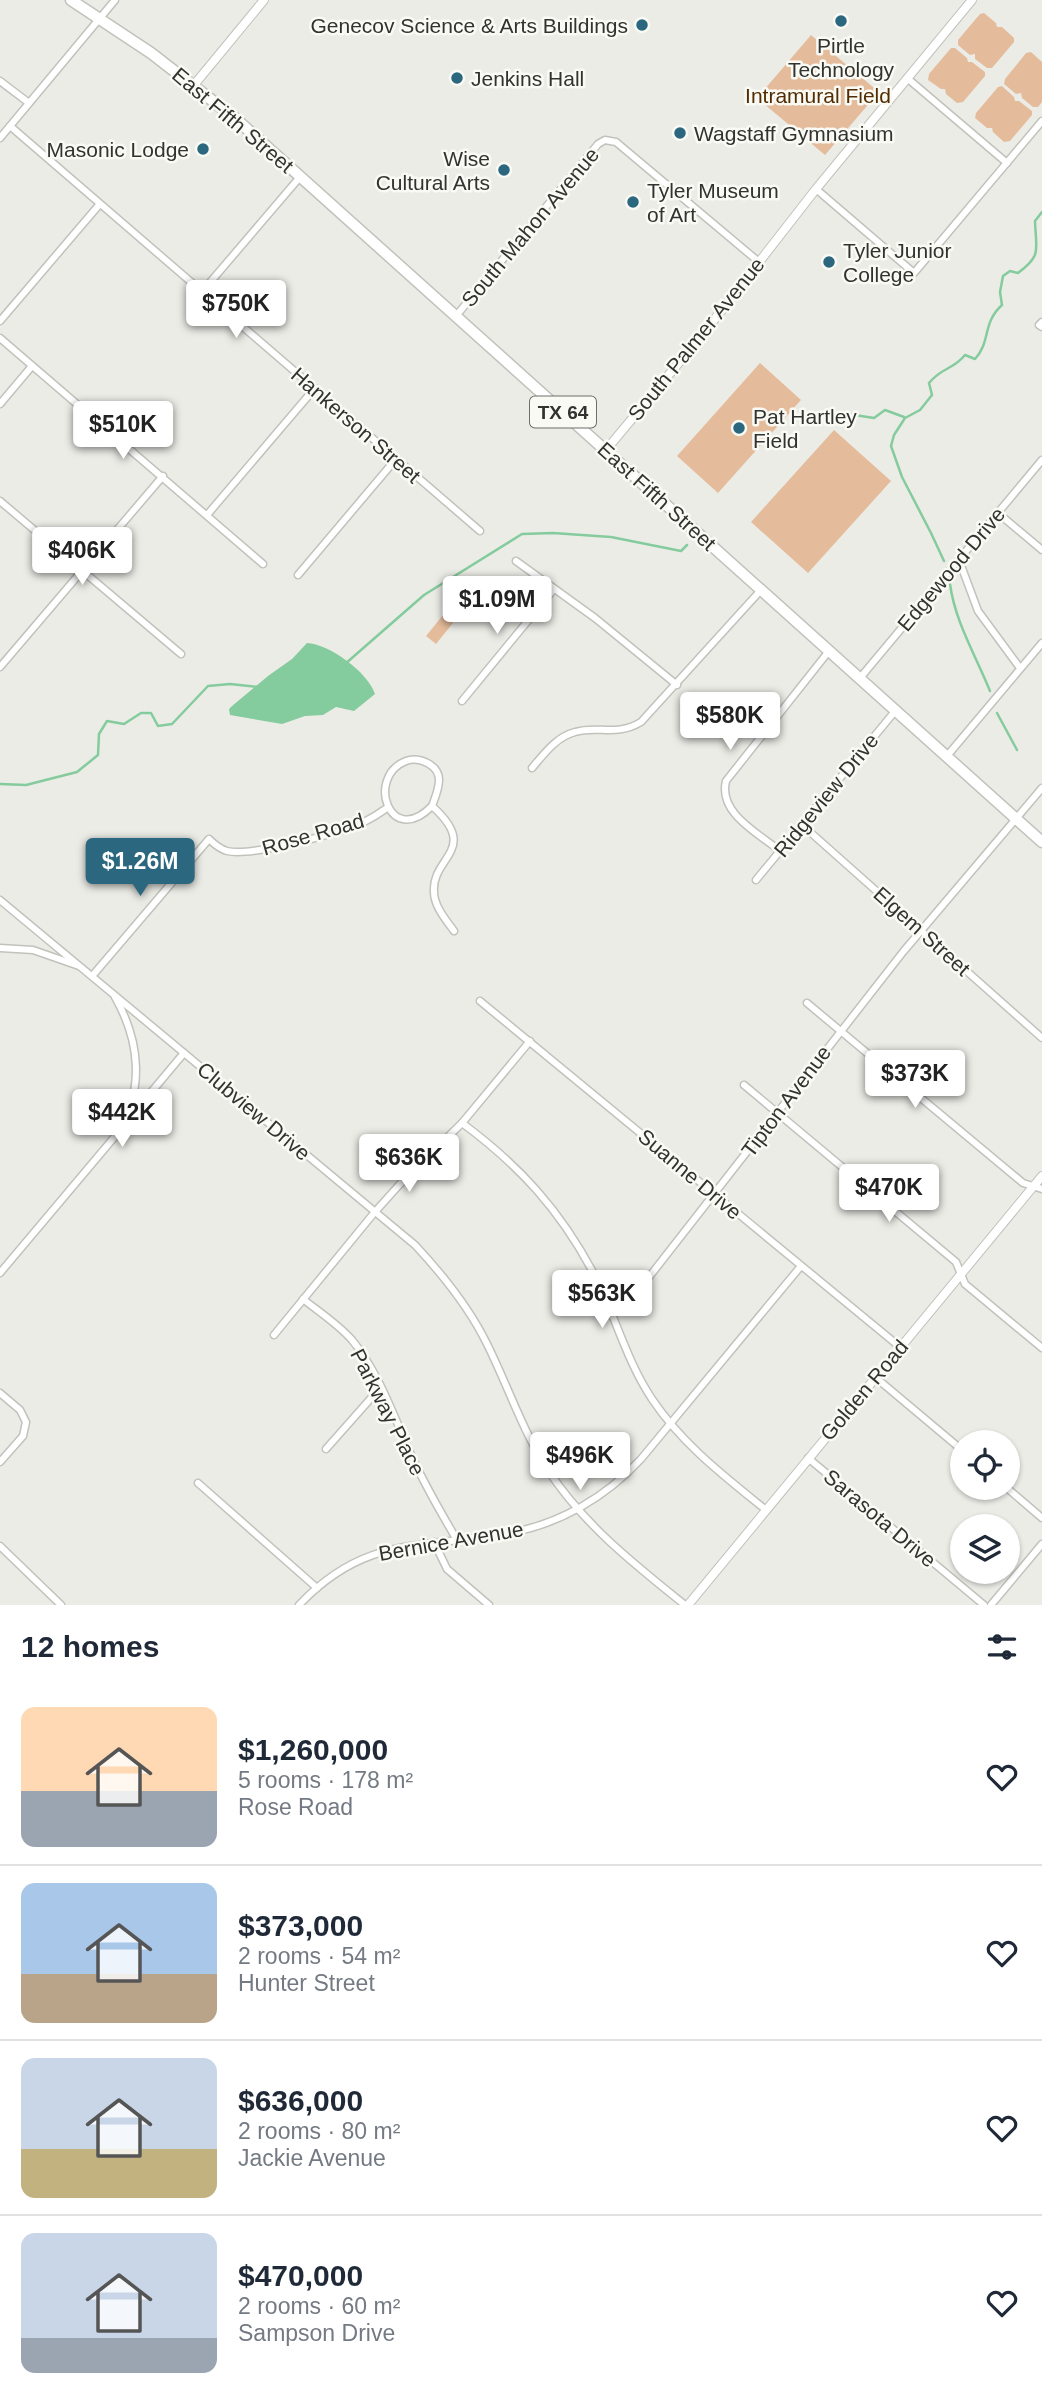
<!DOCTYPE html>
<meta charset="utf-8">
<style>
body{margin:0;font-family:Arial,sans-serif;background:#f6f6f7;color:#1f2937;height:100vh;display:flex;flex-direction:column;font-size:26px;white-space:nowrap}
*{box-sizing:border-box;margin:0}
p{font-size:23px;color:#747a83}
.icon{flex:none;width:38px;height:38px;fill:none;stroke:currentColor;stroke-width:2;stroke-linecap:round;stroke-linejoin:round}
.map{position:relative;height:1605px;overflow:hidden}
.sheet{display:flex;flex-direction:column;background:#fff;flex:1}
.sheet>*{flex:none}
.buttons{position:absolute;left:950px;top:1430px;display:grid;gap:14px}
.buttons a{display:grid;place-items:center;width:70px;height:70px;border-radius:50%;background:#fff;box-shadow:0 2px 5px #0004;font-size:35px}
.price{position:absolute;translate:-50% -60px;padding:0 16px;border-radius:7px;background:#fff;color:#222;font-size:23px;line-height:46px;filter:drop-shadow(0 2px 4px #0008)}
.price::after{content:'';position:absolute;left:50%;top:42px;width:21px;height:16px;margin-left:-10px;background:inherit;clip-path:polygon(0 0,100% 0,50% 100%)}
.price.current{background:#2b687f;color:#fff}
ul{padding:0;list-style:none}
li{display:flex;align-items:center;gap:21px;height:175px;padding:0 21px}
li+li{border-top:2px solid #e0e1e3}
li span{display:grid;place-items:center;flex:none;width:196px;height:140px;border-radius:14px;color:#555}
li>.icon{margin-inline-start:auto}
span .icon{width:84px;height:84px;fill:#fffc;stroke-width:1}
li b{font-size:30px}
h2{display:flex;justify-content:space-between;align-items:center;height:84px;padding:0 21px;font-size:30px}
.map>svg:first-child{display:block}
.green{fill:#e5bc9b}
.water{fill:#84cb9d}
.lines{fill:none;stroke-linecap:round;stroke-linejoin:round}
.stream{stroke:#84cb9d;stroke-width:2.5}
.minor-casing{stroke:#c1c2bc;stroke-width:9}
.tertiary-casing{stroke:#c1c2bc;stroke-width:10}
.primary-casing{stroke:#c1c2bc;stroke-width:13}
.minor{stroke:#fff;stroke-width:6}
.tertiary{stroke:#fff;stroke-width:8}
.primary{stroke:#fff;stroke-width:10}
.poi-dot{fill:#2b687f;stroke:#fafaf4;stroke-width:2.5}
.labels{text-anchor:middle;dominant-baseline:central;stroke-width:5;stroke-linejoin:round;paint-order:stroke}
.shield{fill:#fafaf4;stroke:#6e6e6b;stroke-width:2}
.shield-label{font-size:19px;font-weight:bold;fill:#323230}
.poi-label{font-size:21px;fill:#323230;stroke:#fafaf4;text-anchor:start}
.park-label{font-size:21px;fill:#522c02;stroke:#fafaf4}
.street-label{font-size:21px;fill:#323230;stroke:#fafaf4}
</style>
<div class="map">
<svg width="1042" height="1605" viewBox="0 0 1042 1605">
<rect width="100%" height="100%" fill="#ecece7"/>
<!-- green -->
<g class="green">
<polygon points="984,13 996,23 997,27 1002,27 1014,38 1014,42 992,68 987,68 975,59 975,54 970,55 958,45 958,40 980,14"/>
<polygon points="811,35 879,92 825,155 757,98"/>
<polygon points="951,48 955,48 967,58 968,62 972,62 985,72 985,76 963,102 957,103 946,94 945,89 941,89 928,80 929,74"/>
<polygon points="1031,52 1042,62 1042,102 1038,107 1033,107 1022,98 1021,93 1016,94 1004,84 1005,79 1026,53"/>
<polygon points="1002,86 1014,97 1015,101 1019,101 1032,111 1032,115 1010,141 1004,142 993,132 992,128 987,128 975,118 976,113 998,87"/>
<polygon points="760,363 801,400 718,493 677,456"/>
<polygon points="834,430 891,481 808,573 751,522"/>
<polygon points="443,615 453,623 436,644 426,636"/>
</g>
<!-- water -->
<path class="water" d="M307,643C329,644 368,672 375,694L354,711L336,707L323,715L305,716L282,724L230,715L229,709L232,706L268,676L292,659Z"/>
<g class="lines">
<!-- stream -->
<g class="stream">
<polyline points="848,414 874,418 885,410 904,417"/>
<path d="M944,561L931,533L902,477L891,446L894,435L905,418L920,410L932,395L929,383C942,367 953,370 965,355L975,359C991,342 982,323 1002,305L1000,292L1003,276L1010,271L1018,273C1042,255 1036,251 1035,221L1042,212"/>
<path d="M950,584C955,622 976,656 990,691"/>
<polyline points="345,664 424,595 522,534 553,533 611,537 681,551 687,545"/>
<polyline points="997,713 1017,750"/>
<polyline points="0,784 26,785 77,772 98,755 99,734 107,721 124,724 141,713 151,713 158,726 172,724 208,686 230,684 258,687"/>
</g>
<defs>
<g id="minor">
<polyline points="907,78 1007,163"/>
<polyline points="0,81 29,103"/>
<polyline points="10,126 480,531"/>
<polyline points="0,138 115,0"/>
<polyline points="816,189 914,273 1042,121"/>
<polyline points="201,293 300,177"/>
<polyline points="456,316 598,144 605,140 616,142 759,262"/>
<polyline points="0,321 99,205"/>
<polyline points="1042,322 1039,325 1042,327"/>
<polyline points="0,338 263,564"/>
<polyline points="0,404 32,366"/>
<polyline points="0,501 181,654"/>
<polyline points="998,513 1042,550"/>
<polyline points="207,515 315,388"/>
<polyline points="959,560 978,611 1020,668"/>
<polyline points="516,561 595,618 677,685"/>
<polyline points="298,575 396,459"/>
<polyline points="0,667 163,476"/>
<polyline points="860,678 1042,460"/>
<polyline points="462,701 554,589"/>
<polyline points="947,756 1042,643"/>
<path d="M532,768C544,754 556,737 575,732C598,725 616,737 641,722L761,590"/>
<path d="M432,806C390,849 365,777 406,761C419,756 439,765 439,780C439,789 435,798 432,806C481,850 431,857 434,892C434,906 446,920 454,931"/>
<polyline points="801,824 1042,1038"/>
<path d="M780,851C758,833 718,813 726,781L829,651"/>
<polyline points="756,880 896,710"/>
<path d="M0,900L415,1245C443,1275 469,1307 487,1344C508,1386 522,1430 548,1470C584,1525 634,1564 685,1605"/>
<polyline points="0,948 33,950 79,966"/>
<path d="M93,975L209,839C214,844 220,849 227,851C251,857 340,833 364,822C372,818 380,813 387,808"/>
<polyline points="480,1001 900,1347"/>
<polyline points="807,1003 1023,1183 1042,1189"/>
<polyline points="744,1085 956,1262 965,1284 1042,1348"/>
<polyline points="127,1121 184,1053"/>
<path d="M462,1123C520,1166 560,1210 594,1274C615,1315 626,1360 652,1399C682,1444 724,1476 766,1510"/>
<path d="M0,1273L117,1134C145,1090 140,1041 115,997"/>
<path d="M303,1299C319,1312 338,1324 352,1340C380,1374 395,1420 413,1459C426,1487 441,1513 457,1540"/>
<polyline points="611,1315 628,1304 903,952 1042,788"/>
<polyline points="274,1335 374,1213 400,1184 462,1123 530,1041"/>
<polyline points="875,1377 962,1450"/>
<polyline points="0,1393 20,1410 26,1422 23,1436 0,1462"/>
<polyline points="326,1449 380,1388"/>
<polyline points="808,1458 984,1605"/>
<polyline points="198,1483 317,1588"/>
<polyline points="1007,1488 1042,1518"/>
<polyline points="434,1542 447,1569 489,1605"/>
<polyline points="0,1546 61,1605"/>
<path d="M299,1605C366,1534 423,1549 509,1533C560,1524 606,1497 641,1459L801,1266"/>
<polyline points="991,1605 1042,1544"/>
</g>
<g id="tertiary">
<polyline points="194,85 264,0"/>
<polyline points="606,450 707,329 816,189 972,0"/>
<polyline points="688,1605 1042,1176"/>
</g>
<polyline id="primary" points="71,0 151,53 236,119 1042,842"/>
</defs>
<!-- minor casing -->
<use href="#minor" class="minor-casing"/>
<!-- tertiary casing -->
<use href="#tertiary" class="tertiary-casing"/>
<!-- primary casing -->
<use href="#primary" class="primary-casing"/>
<!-- minor -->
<use href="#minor" class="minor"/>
<!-- tertiary -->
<use href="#tertiary" class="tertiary"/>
<!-- primary -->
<use href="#primary" class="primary"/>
</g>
<!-- markers -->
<g class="poi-dot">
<circle cx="841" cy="21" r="7"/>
<circle cx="642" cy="25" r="7"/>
<circle cx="457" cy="78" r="7"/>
<circle cx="680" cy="133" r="7"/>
<circle cx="203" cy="149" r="7"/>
<circle cx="504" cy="170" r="7"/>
<circle cx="633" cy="202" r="7"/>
<circle cx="829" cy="262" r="7"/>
<circle cx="739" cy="428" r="7"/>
</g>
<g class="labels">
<!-- shield labels -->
<rect class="shield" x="530" y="396.5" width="66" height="31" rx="5"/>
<g class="shield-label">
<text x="563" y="412">TX 64</text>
</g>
<!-- poi labels -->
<g class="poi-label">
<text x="628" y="25" text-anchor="end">Genecov Science &amp; Arts Buildings</text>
<text x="841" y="45" text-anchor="middle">Pirtle<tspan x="841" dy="24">Technology</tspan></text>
<text x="471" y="78">Jenkins Hall</text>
<text x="694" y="133">Wagstaff Gymnasium</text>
<text x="189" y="149" text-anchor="end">Masonic Lodge</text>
<text x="490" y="158" text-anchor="end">Wise<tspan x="490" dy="24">Cultural Arts</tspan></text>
<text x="647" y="190">Tyler Museum<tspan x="647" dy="24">of Art</tspan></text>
<text x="843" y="250">Tyler Junior<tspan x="843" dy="24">College</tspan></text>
<text x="753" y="416">Pat Hartley<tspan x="753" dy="24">Field</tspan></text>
</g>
<!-- park labels -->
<g class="park-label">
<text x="818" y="95">Intramural Field</text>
</g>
<!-- street labels -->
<g class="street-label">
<text transform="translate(233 120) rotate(40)">East Fifth Street</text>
<text transform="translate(530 227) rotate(-50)">South Mahon Avenue</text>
<text transform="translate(696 339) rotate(-51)">South Palmer Avenue</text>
<text transform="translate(356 425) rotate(41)">Hankerson Street</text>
<text transform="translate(657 496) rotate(42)">East Fifth Street</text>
<text transform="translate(951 569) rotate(-50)">Edgewood Drive</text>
<text transform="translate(826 795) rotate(-51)">Ridgeview Drive</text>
<text transform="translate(313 834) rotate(-16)">Rose Road</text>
<text transform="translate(922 931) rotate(42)">Elgem Street</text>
<text transform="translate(786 1101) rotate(-53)">Tipton Avenue</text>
<text transform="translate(254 1111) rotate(40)">Clubview Drive</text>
<text transform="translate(690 1174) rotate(40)">Suanne Drive</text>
<text transform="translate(864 1390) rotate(-50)">Golden Road</text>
<text transform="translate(388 1412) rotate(63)">Parkway Place</text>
<text transform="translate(880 1518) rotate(40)">Sarasota Drive</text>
<text transform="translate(451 1541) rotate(-10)">Bernice Avenue</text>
</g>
</g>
</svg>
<div class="buttons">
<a><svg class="icon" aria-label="locate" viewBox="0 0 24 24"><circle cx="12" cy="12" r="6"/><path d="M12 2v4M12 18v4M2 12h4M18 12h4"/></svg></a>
<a><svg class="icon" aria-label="layers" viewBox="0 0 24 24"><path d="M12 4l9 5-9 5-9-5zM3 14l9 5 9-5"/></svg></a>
</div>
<b class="price" style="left:236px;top:340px">$750K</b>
<b class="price" style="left:123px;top:461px">$510K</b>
<b class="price" style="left:82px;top:587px">$406K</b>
<b class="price" style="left:497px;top:636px">$1.09M</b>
<b class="price" style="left:730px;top:752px">$580K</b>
<b class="price current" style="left:140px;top:898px">$1.26M</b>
<b class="price" style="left:915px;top:1110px">$373K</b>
<b class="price" style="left:122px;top:1149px">$442K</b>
<b class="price" style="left:409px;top:1194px">$636K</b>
<b class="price" style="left:889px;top:1224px">$470K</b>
<b class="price" style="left:602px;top:1330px">$563K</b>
<b class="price" style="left:580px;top:1492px">$496K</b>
</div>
<section class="sheet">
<h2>12 homes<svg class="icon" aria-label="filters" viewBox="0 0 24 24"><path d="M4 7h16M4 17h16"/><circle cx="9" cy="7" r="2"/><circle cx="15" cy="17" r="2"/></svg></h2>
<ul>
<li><span style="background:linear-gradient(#ffd9b3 60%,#9aa5b1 0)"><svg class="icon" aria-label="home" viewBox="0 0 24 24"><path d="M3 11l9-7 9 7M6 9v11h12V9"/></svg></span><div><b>$1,260,000</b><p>5 rooms · 178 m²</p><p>Rose Road</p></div><svg class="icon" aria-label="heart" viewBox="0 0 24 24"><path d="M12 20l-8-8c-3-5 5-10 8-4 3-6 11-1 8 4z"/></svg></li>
<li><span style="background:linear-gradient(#a9c7e8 65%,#b9a48a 0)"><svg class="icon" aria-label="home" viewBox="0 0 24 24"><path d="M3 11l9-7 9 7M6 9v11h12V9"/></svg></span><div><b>$373,000</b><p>2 rooms · 54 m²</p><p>Hunter Street</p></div><svg class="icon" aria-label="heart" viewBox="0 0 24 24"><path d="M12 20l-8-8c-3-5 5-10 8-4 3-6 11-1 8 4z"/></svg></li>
<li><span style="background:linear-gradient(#c9d6e8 65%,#c2b280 0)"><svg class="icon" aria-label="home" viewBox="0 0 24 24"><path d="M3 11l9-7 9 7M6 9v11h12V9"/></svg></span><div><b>$636,000</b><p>2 rooms · 80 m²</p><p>Jackie Avenue</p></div><svg class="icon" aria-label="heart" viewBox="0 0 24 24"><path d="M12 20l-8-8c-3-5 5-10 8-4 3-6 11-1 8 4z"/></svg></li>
<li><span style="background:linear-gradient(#c9d6e8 75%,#9aa5b1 0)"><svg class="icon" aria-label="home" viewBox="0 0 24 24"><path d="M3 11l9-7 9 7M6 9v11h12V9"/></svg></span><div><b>$470,000</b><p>2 rooms · 60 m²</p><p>Sampson Drive</p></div><svg class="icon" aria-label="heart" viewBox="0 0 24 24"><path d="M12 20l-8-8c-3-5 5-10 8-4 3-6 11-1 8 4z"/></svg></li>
</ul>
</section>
